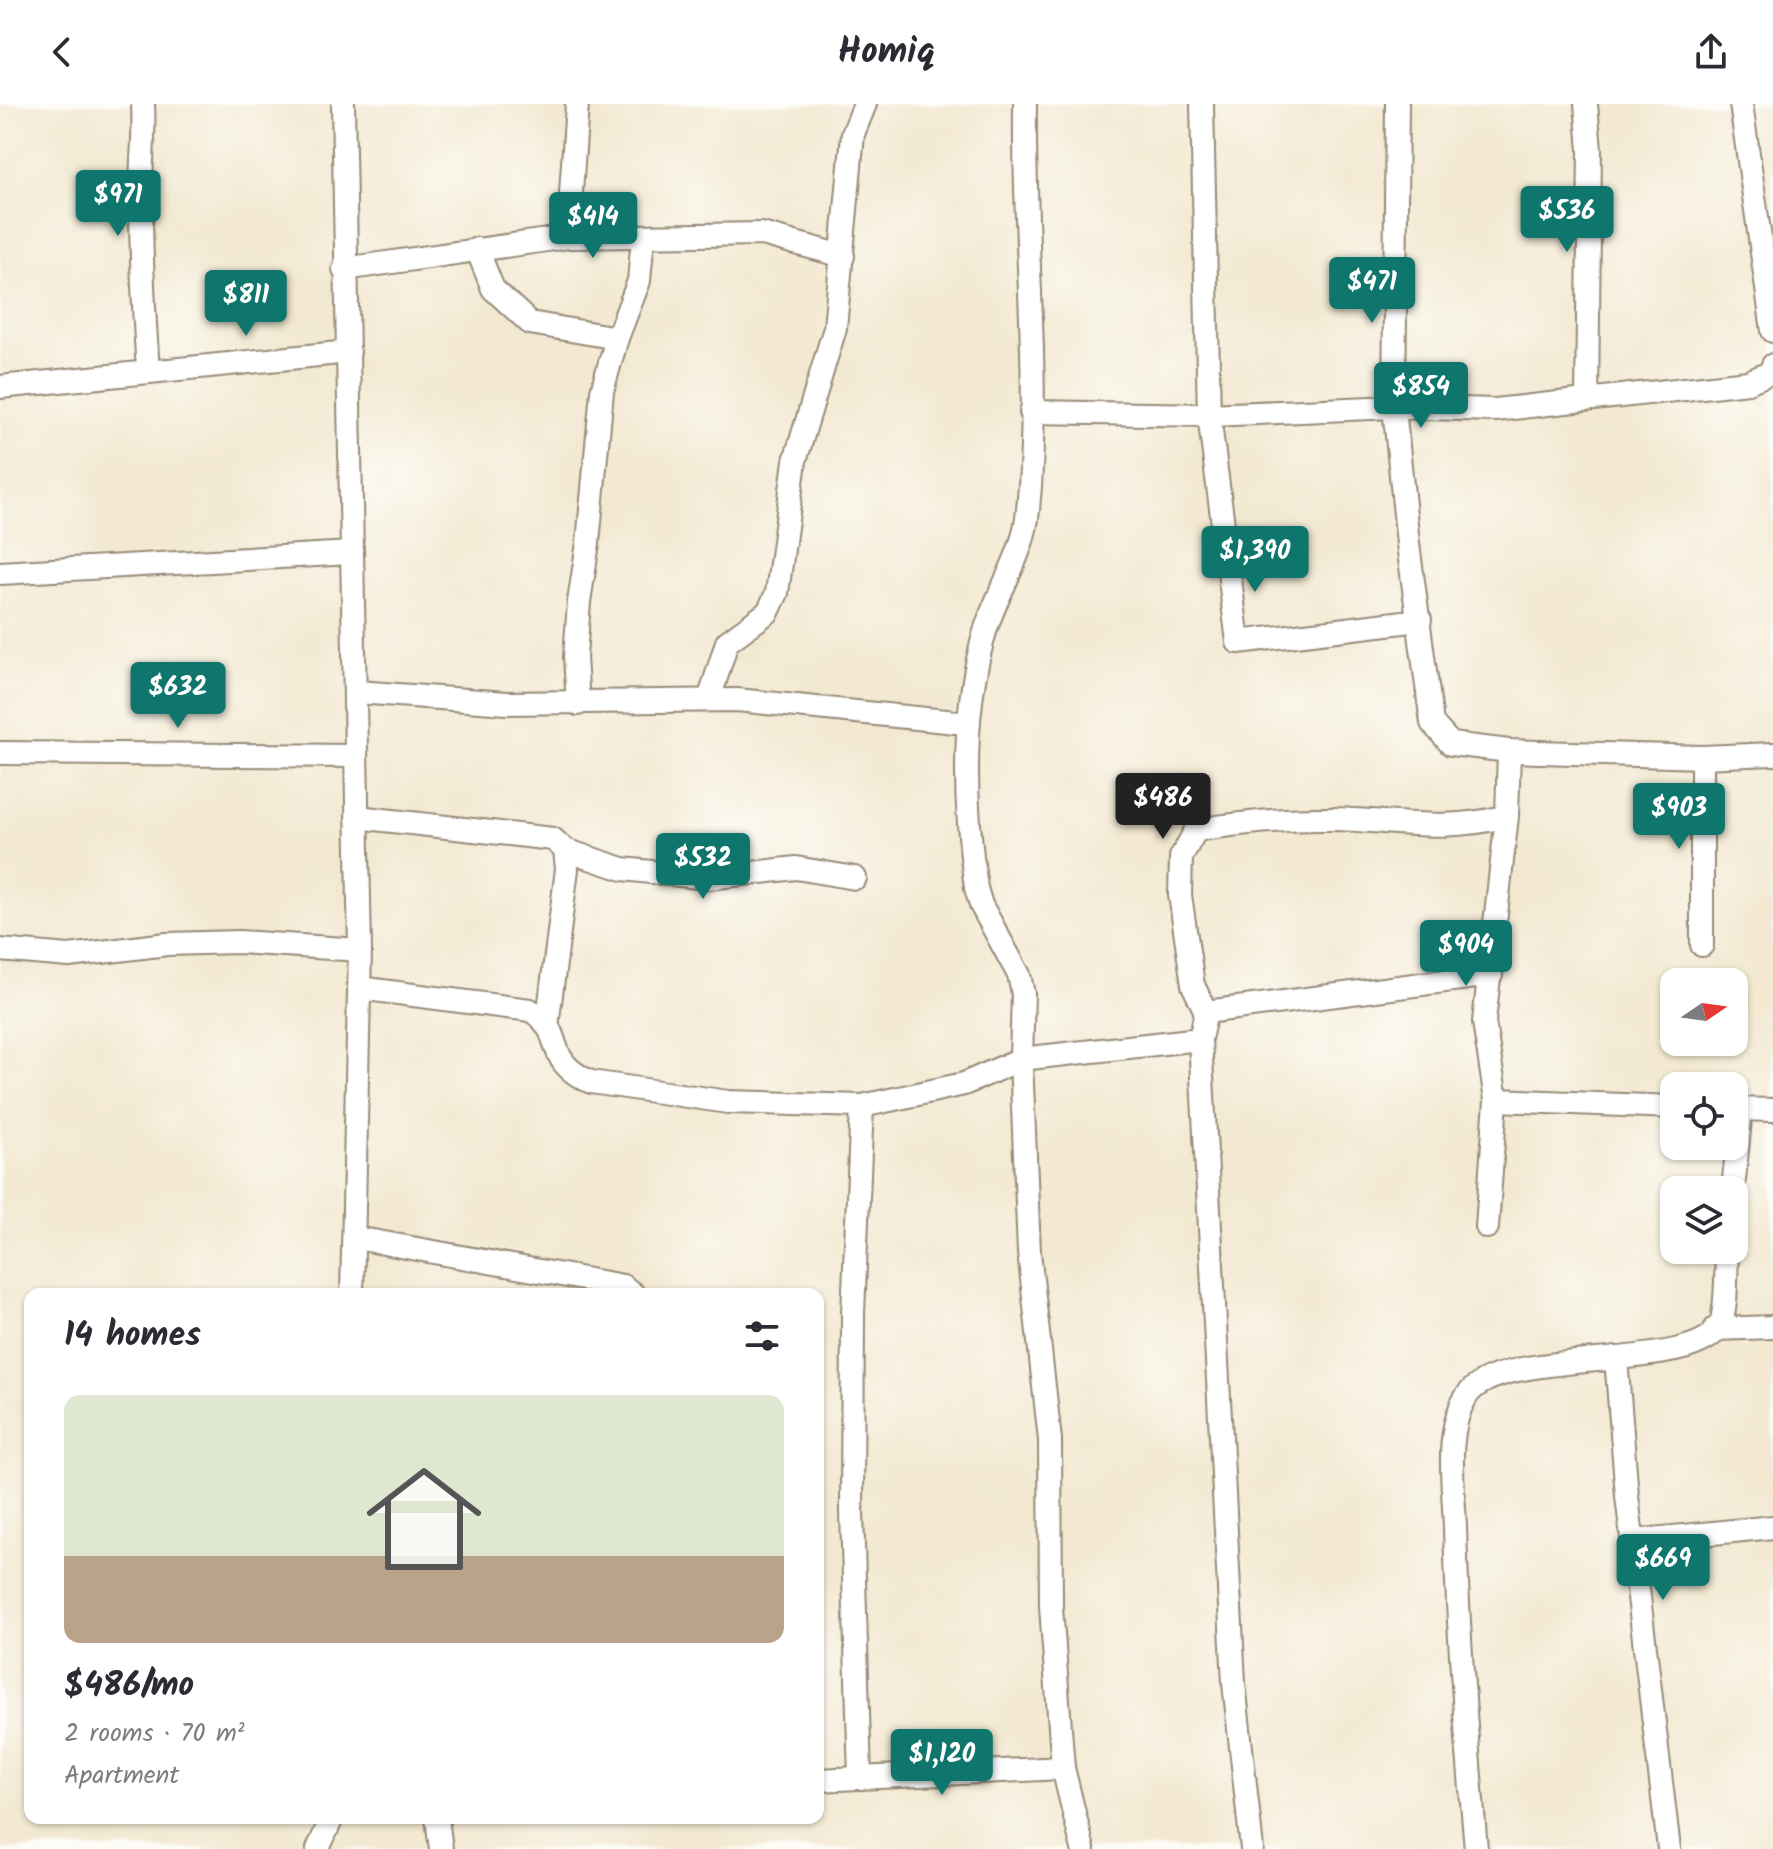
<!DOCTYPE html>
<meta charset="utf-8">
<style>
body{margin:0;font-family:Kalam,sans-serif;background:#f7f7f7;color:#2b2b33;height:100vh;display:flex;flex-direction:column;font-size:30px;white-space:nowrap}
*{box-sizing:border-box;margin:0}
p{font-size:26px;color:#7c7c81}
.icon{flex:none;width:44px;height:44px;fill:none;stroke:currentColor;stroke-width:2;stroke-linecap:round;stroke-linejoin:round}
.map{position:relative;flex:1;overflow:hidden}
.side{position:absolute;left:24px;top:1184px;width:800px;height:536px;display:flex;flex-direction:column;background:#fff;border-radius:16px;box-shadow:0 2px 6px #0004}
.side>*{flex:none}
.needle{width:52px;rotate:77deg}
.tools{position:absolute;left:1660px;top:864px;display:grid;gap:16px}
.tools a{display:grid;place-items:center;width:88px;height:88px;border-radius:16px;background:#fff;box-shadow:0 2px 6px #0004;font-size:40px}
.price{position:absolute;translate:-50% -68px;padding:0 18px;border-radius:8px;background:#0f766e;color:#fff;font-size:26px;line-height:52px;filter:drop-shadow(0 2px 4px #0008)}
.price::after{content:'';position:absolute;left:50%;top:48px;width:24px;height:18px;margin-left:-12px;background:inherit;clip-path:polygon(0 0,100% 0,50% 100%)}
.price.active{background:#222;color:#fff}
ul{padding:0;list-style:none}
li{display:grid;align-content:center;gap:16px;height:424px;padding:0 40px}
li+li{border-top:2px solid #e1e1e2}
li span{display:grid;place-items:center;height:248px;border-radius:16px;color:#555}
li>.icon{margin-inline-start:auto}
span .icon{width:144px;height:144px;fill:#fffc;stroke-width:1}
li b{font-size:34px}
h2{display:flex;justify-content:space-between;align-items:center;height:96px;padding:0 40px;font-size:34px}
header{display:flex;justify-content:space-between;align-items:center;height:104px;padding:0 40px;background:#fff;font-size:36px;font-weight:800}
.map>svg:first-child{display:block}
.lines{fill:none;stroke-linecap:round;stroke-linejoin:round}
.minor-casing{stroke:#978a78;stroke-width:26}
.minor{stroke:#fff;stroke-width:22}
</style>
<header><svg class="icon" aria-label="back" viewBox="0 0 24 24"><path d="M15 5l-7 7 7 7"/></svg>Homiq<svg class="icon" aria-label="share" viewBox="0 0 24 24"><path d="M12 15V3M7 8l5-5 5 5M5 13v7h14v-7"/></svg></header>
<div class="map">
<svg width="1773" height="1745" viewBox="0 0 1773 1745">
<rect width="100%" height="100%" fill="#fdfcf7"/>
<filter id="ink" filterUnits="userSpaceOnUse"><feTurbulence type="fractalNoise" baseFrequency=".0125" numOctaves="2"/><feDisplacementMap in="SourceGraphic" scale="16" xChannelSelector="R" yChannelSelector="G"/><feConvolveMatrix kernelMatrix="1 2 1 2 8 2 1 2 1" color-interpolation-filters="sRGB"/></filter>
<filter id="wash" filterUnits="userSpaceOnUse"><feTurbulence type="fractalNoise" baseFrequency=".006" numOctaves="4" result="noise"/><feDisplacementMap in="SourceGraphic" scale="32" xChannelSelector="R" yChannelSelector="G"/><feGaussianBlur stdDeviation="1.8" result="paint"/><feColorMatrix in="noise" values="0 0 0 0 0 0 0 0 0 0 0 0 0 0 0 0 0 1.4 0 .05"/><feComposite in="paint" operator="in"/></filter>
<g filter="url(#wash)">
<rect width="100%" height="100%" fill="#f3e9d2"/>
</g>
<g filter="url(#ink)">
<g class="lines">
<defs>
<g id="minor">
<path d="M143,0C145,34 140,65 141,99C141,155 144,210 148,266"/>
<polyline points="343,0 360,846 352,1190"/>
<path d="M1025,0C1023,135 1041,272 1028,406C1024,453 996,488 984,531C961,613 964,701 976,784L981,801L1019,871L1023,890L1021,955L1029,1148L1050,1336L1051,1503L1063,1664L1083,1745"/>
<polyline points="1202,0 1209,311 1238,538 1420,516"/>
<polyline points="1397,0 1394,303 1408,440 1432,619 1451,640 1509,647 1702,653 1773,650"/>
<polyline points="1586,0 1590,46 1587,295"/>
<polyline points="1741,0 1773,227"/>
<polyline points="568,133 577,0"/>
<polyline points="477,145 493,185 530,219 617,234"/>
<polyline points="344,165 568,133 762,130 843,152"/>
<polyline points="0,283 349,248"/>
<polyline points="1031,308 1209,311 1394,303 1495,306 1748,278 1770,269 1773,261"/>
<polyline points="0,469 351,449"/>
<polyline points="357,588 507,599 737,596 966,619"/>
<polyline points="709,596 727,538 768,508 777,489 795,357 835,224 853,30 865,0"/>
<polyline points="578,600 575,553 579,498 588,439 602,287 617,234 639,177 643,133"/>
<polyline points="0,649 356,652"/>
<polyline points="1702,653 1702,841"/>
<polyline points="357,713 553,735 565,746 567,765 547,922"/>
<polyline points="565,746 623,765 708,774 796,764 855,774"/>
<polyline points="0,846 69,852 167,840 239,838 360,846"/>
<path d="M359,884L530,906C568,928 540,956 591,978L728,998L862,1002L964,980L1021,955L1200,935"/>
<path d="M1206,908L1193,881L1180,791L1181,753L1196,726C1241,719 1284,714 1330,715C1393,716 1445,729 1507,712"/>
<polyline points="1496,996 1674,1003"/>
<polyline points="1734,1005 1773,1006"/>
<polyline points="1733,1086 1741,1005"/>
<polyline points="1487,1123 1496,996 1484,918 1507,712 1509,647"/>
<polyline points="356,1134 623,1182 633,1190"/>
<polyline points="1715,1225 1773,1223"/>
<polyline points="1616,1254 1627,1392 1669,1745"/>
<polyline points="1633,1437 1773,1423"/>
<polyline points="860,1674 852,1408 853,1209 862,1002"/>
<polyline points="818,1676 1063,1664"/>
<polyline points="437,1714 441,1745"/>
<polyline points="318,1745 332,1714"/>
<polyline points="1252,1745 1234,1579 1200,935 1206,908 1491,871"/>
<path d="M1476,1745C1467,1638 1458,1531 1455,1424C1454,1383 1444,1329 1466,1293C1499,1239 1699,1273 1721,1219C1727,1202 1726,1165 1727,1146"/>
</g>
</defs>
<!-- minor casing -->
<use href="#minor" class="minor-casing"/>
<!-- minor -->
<use href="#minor" class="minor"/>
</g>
</g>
</svg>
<div class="tools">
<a><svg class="needle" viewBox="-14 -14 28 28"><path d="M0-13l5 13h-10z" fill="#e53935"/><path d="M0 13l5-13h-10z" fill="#7c7c81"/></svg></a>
<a><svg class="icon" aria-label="locate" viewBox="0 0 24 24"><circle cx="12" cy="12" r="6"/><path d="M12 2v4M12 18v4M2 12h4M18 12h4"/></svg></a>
<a><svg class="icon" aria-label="layers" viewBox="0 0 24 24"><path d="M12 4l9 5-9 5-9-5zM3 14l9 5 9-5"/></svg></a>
</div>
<b class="price" style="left:118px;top:134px">$971</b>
<b class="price" style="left:1567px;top:150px">$536</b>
<b class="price" style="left:593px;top:156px">$414</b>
<b class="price" style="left:1372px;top:221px">$471</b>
<b class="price" style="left:246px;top:234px">$811</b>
<b class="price" style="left:1421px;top:326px">$854</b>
<b class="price" style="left:1255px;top:490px">$1,390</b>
<b class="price" style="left:178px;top:626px">$632</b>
<b class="price active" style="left:1163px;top:737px">$486</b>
<b class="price" style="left:1679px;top:747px">$903</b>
<b class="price" style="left:703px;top:797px">$532</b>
<b class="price" style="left:1466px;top:884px">$904</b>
<b class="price" style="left:1663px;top:1498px">$669</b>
<b class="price" style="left:942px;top:1693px">$1,120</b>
<section class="side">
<h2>14 homes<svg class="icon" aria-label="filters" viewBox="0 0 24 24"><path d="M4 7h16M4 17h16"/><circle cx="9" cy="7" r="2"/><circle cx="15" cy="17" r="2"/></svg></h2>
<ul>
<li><span style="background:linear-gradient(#dfe7d0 65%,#b9a48a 0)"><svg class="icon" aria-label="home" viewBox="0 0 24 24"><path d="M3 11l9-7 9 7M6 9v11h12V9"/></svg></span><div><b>$486/mo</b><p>2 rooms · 70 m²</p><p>Apartment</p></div></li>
</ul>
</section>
</div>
